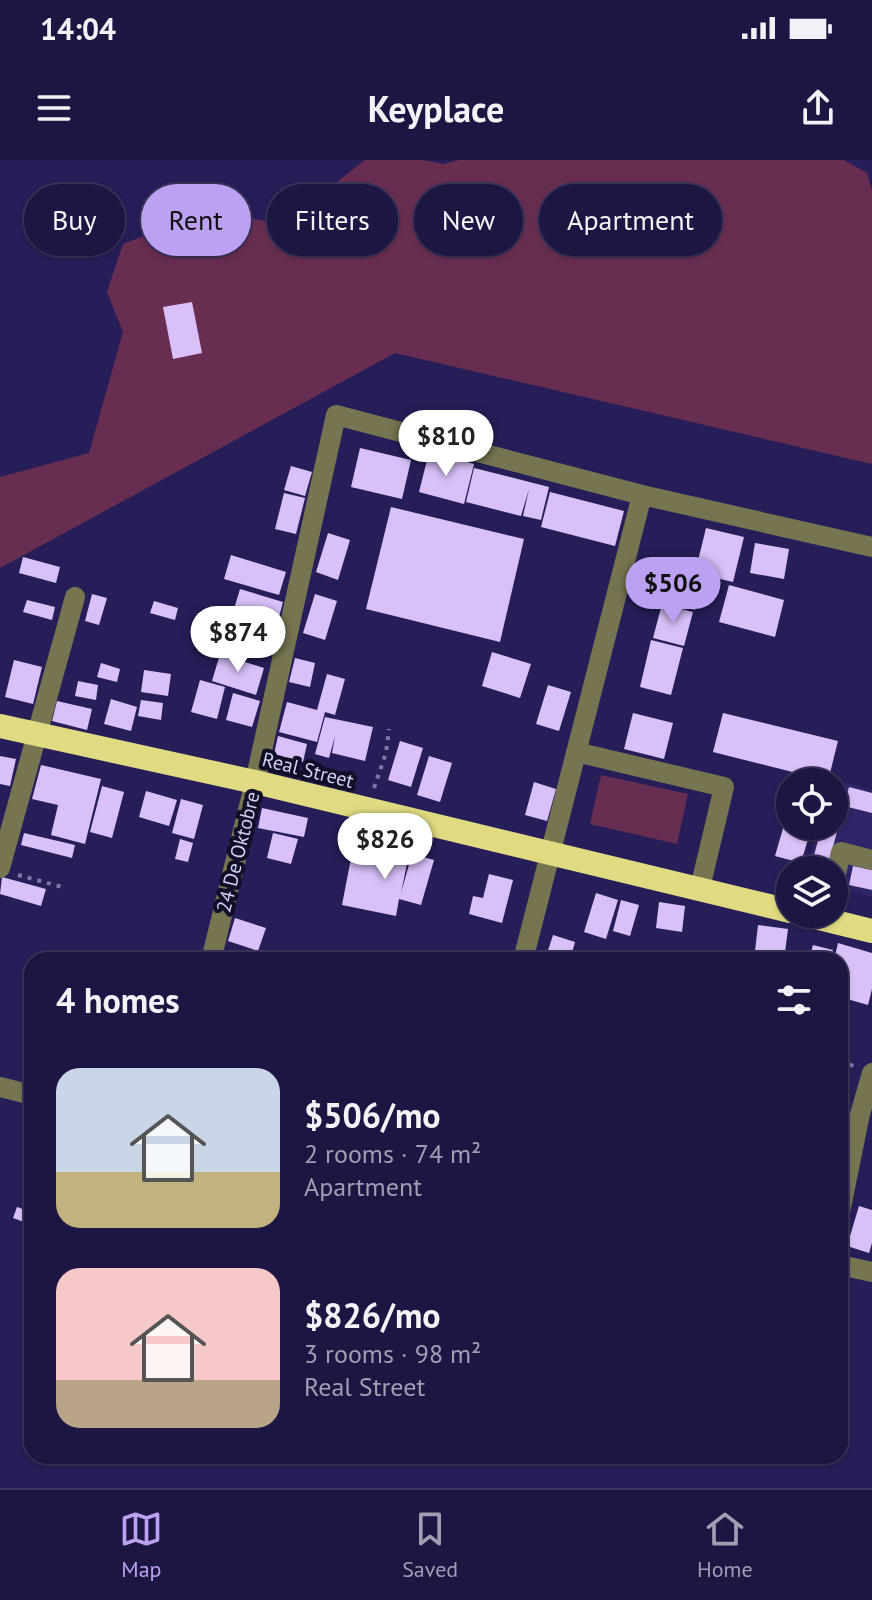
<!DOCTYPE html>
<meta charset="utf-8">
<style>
body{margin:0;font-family:"PT Sans",sans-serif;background:#2a234e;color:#f1f3f6;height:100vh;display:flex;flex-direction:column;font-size:30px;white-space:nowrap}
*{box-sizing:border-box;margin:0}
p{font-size:26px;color:#a09fb2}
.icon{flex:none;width:44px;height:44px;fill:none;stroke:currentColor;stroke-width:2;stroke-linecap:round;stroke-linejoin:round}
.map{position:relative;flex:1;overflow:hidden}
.side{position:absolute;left:24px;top:792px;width:824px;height:512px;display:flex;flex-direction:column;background:#1d1643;border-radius:24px;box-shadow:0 2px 6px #0004,0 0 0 2px #3b355c}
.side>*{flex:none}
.hud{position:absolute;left:24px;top:24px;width:824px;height:72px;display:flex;gap:16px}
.tools{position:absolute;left:776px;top:608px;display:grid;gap:16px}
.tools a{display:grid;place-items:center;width:72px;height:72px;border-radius:50%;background:#1d1643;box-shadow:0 2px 6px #0004,0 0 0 2px #3b355c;font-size:40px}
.price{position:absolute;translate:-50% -68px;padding:0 18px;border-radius:28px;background:#fff;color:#222;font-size:26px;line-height:52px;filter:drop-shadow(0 2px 4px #0008)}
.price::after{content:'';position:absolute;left:50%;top:48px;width:24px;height:18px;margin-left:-12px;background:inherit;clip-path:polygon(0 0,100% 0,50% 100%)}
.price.selected{background:#bca0f2;color:#111}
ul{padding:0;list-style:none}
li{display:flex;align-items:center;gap:24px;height:200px;padding:0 32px}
li span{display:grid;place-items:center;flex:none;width:224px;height:160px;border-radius:24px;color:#555}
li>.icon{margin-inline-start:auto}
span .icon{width:96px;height:96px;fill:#fffc;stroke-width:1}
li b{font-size:34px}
h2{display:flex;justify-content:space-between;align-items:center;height:96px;padding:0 32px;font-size:34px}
.tag{padding:0 28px;border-radius:36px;background:#1d1643;box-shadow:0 2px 6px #0004,0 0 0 2px #3b355c;font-size:28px;line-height:72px}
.tag.selected{background:#bca0f2;color:#111}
.status{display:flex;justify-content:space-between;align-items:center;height:56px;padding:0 40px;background:#1d1643;direction:ltr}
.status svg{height:22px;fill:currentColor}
header{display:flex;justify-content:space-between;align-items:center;height:104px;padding:0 32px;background:#1d1643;font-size:36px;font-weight:700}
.menu{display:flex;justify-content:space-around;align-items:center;height:112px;border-top:2px solid #3b355c;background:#1d1643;font-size:22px;color:#a09fb2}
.menu a{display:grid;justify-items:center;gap:4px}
.menu .selected{color:#bca0f2}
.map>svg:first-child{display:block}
.built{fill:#2f2568}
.green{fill:#682e51}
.building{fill:#dac0f9}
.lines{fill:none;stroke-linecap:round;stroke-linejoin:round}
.path{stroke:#7d78a8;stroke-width:4;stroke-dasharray:4 6;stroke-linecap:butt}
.minor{stroke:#767451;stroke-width:20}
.highway{stroke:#e0db82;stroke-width:24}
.labels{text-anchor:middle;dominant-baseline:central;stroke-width:8;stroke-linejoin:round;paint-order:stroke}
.street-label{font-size:20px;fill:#d1d1f6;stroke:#110e28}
</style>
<div class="status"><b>14:04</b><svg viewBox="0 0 49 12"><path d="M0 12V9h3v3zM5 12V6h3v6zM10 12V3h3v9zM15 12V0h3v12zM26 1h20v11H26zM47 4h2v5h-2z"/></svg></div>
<header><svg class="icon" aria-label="menu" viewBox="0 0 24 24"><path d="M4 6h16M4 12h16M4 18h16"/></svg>Keyplace<svg class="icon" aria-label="share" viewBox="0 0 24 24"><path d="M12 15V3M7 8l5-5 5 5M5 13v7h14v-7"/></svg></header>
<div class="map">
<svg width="872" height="1328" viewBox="0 0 872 1328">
<rect width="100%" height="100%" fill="#271e59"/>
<!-- built -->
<polygon class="built" points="832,619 872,630 872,737 834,727 834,710 807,710 819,666 834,666 834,622 831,622"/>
<!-- green -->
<g class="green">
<polygon points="365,0 423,0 444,4 458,0 844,0 867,13 872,31 872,304 395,193 0,408 0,317 89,293 123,172 107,132 123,84 187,59 242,57 273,62 300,51"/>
<polygon points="601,615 688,634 677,684 590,664"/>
</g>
<!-- building -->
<g class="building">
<polygon points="192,142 202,193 173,199 163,147"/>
<polygon points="360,288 411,300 402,339 351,327"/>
<polygon points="429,292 474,304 464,344 419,332"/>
<polygon points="291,306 312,312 305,336 284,330"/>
<polygon points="474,308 549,327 541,360 523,356 529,329 521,356 466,342"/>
<polygon points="550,332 624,351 615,386 541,367"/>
<polygon points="284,333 305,338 296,374 275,369"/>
<polygon points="391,347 524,379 500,482 366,449"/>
<polygon points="706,368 744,377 733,422 695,413"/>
<polygon points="328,373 350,380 338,420 316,412"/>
<polygon points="755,383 789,389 784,419 750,413"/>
<polygon points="231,395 286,412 279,435 224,419"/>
<polygon points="23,397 60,407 56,423 19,413"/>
<polygon points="667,418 701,427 695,450 661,441"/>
<polygon points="729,425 784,440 775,477 719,462"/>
<polygon points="240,429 283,442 275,472 231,459"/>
<polygon points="92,434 107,438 99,465 85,461"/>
<polygon points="315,434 337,441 325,480 303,473"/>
<polygon points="27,440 55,447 52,460 23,452"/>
<polygon points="154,441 178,448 175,460 150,453"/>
<polygon points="662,444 693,452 684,486 653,478"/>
<polygon points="651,480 683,488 671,535 640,527"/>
<polygon points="492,492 531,504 520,538 482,526"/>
<polygon points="220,494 264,508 256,535 212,521"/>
<polygon points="295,498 315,503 310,527 289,522"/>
<polygon points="14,500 42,507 33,544 5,537"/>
<polygon points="101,503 120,509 117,522 97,517"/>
<polygon points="144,510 171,514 168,536 141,532"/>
<polygon points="327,514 345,519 335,555 325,552 317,582 279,572 287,542 317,550"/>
<polygon points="200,520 225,527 217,559 191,552"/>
<polygon points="78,521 98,525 96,540 75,536"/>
<polygon points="548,525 571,532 559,571 536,564"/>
<polygon points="233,533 260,541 252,567 226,560"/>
<polygon points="111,539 137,547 131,571 104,564"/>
<polygon points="141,540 163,543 161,560 138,556"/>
<polygon points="57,541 92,549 87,570 52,561"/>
<polygon points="633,553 673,563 664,599 624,589"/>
<polygon points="723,553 838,581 828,621 713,592"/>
<polygon points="325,557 373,567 365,601 332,593 335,576 329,598 315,594"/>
<polygon points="278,576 307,584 303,602 274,594"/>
<polygon points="400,581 423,588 411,627 388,620"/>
<polygon points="0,596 16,599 10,626 0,624"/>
<polygon points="429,596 452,603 440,642 417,635"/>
<polygon points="41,605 101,619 85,684 51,675 58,645 32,639"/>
<polygon points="534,622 556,629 547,661 525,655"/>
<polygon points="102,626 124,632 112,678 90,672"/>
<polygon points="849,627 872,633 872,653 844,646"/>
<polygon points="834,629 846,632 840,659 834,658"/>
<polygon points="146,631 177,640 169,666 139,657"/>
<polygon points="181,639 203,645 194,679 172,673"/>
<polygon points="262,648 308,658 304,677 258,668"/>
<polygon points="834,663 839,664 827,710 810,710 822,666 834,666"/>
<polygon points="784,665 810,672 801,703 775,696"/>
<polygon points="24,673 75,685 72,698 21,685"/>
<polygon points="273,673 298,679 291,704 267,698"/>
<polygon points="180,679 193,683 188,702 175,699"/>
<polygon points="353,688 408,699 401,733 412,694 434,700 421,745 399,739 396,756 342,745"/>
<polygon points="853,706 872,710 872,730 849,725"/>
<polygon points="489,714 513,720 502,763 469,754 473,736 483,738"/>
<polygon points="2,717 46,729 41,746 0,734"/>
<polygon points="596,733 618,740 606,779 584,772"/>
<polygon points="621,740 639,745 630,776 613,771"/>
<polygon points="659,742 685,746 682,772 656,768"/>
<polygon points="235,758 266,768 258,791 228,781"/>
<polygon points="758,765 788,769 784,800 754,800"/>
<polygon points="553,775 575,782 570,800 545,800"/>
<polygon points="838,783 872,793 872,829 868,845 840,837 840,800 834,800"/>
<polygon points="813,785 833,790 830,800 809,800"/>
<polygon points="859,1046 872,1050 872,1083 869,1093 847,1086"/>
<polygon points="17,1047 32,1052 32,1065 13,1058"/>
</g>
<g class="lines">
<!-- path -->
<g class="path">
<polyline points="374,628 386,593 389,569"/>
<polyline points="18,715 66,728"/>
<polyline points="840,902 854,906"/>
</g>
<!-- minor -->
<g class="minor">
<polyline points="576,592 724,627 700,728"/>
<polyline points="0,708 75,437"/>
<polyline points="834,722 841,692 872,700"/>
<polyline points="211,800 255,622 336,255 642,335 872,387"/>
<polyline points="523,800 642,335"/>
<polyline points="0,927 32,935"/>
<polyline points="840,1052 860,954 872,913"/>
<polyline points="840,1105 872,1112"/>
</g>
<!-- highway -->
<g class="highway">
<polyline points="0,566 255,622 790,751"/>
<polyline points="803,754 872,771"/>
</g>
</g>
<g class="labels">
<!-- street labels -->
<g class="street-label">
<text transform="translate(308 610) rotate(14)">Real Street</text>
<text transform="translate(238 692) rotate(-76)">24 De Oktobre</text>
</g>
</g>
</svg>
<div class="tools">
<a><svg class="icon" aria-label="locate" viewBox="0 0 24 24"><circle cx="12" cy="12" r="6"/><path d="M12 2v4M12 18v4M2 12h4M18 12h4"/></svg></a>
<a><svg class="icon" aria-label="layers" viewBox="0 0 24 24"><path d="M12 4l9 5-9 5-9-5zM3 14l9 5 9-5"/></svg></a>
</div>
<b class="price" style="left:446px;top:318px">$810</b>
<b class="price selected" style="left:673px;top:465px">$506</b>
<b class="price" style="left:238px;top:514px">$874</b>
<b class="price" style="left:385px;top:721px">$826</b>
<div class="hud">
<a class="tag">Buy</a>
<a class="tag selected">Rent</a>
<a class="tag">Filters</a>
<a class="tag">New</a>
<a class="tag">Apartment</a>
</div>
<section class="side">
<h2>4 homes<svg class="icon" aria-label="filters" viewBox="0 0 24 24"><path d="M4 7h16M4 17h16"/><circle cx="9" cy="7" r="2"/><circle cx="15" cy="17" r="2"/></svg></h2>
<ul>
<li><span style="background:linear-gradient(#c9d6e8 65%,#c2b280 0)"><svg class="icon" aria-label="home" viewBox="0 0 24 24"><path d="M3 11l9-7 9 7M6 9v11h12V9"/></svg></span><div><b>$506/mo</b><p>2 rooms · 74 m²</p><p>Apartment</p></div></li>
<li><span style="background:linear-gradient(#f6c9c9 70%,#b9a48a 0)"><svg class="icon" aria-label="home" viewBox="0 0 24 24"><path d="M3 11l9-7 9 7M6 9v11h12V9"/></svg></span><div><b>$826/mo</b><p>3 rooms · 98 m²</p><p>Real Street</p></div></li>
</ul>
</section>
</div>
<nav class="menu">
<a class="selected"><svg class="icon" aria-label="map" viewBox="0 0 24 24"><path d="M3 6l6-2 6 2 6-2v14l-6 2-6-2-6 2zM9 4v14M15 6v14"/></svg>Map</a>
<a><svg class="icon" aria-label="saved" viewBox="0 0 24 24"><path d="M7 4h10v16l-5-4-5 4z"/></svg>Saved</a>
<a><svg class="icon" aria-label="home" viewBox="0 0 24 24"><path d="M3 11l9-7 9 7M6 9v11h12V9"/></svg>Home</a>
</nav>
